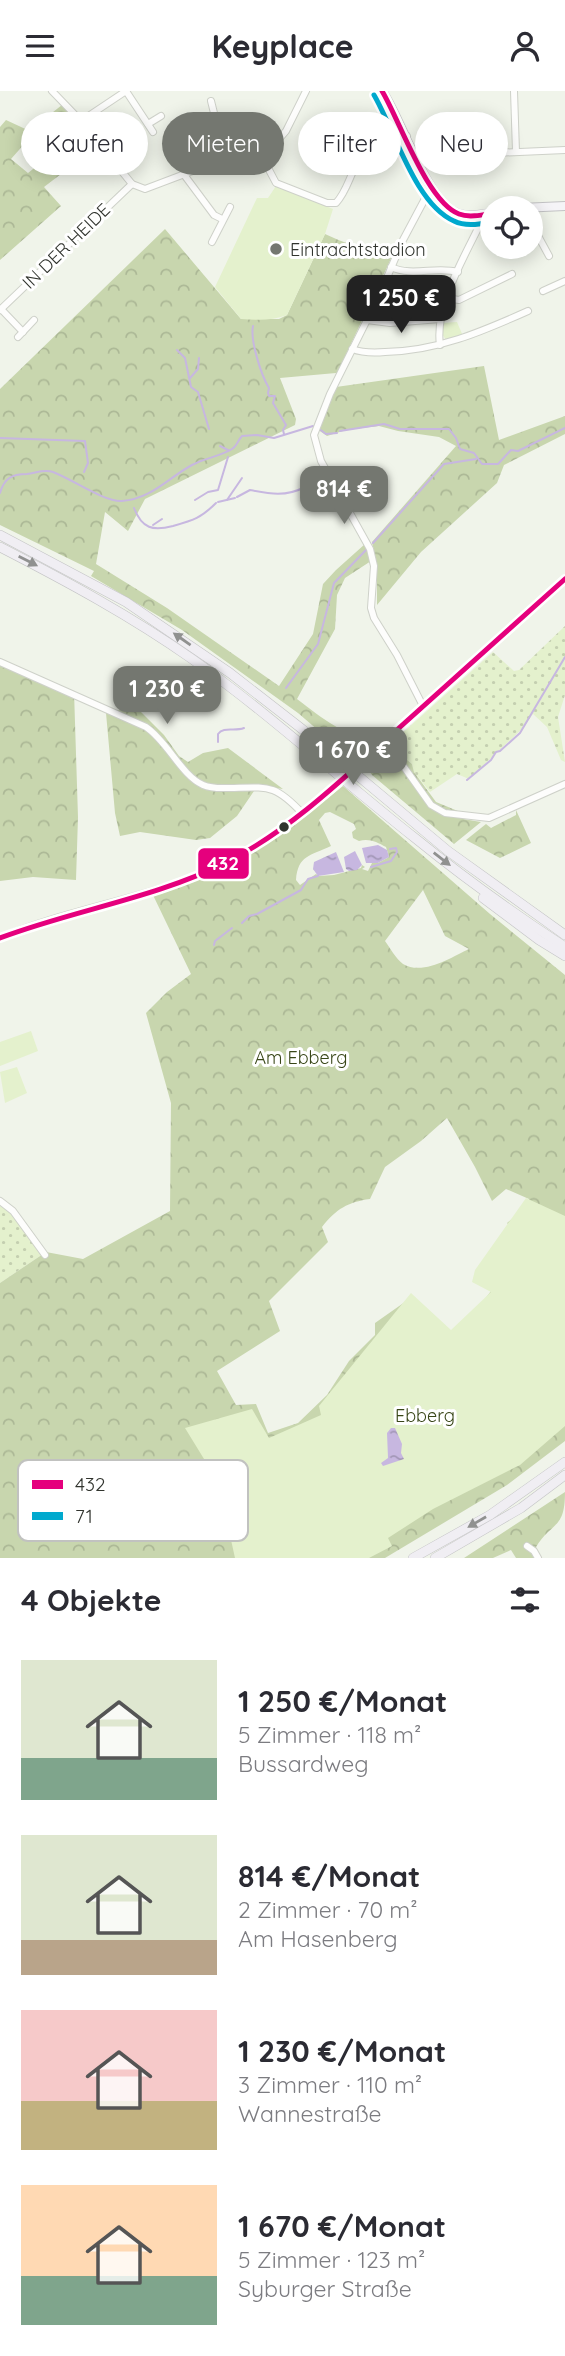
<!DOCTYPE html>
<html lang="de">
<meta charset="utf-8">
<style>
body{margin:0;font-family:Quicksand,sans-serif;background:#f2f2f3;color:#2b2b33;height:100vh;display:flex;flex-direction:column;font-size:26px;white-space:nowrap}
*{box-sizing:border-box;margin:0}
p{font-size:23px;color:#7c7c81}
.icon{flex:none;width:38px;height:38px;fill:none;stroke:currentColor;stroke-width:2;stroke-linecap:round;stroke-linejoin:round}
.map{position:relative;height:1467px;overflow:hidden}
.side{display:flex;flex-direction:column;background:#fff;flex:1}
.side>*{flex:none}
.hud{position:absolute;left:21px;top:21px;width:523px;height:63px;display:flex;gap:14px}
.tools{position:absolute;left:480px;top:105px;display:grid;gap:14px}
.tools a{display:grid;place-items:center;width:63px;height:63px;border-radius:50%;background:#fff;box-shadow:0 4px 18px #0003;font-size:35px}
.price{position:absolute;translate:-50% -60px;padding:0 16px;border-radius:14px;background:#747770;color:#fff;font-size:23px;line-height:46px;filter:drop-shadow(0 2px 4px #0008)}
.price::after{content:'';position:absolute;left:50%;top:42px;width:21px;height:16px;margin-left:-10px;background:inherit;clip-path:polygon(0 0,100% 0,50% 100%)}
.price.active{background:#222;color:#fff}
ul{padding:0;list-style:none}
li{display:flex;align-items:center;gap:21px;height:175px;padding:0 21px}
li span{display:grid;place-items:center;flex:none;width:196px;height:140px;border-radius:0px;color:#555}
li>.icon{margin-inline-start:auto}
span .icon{width:84px;height:84px;fill:#fffc;stroke-width:1}
li b{font-size:30px}
h2{display:flex;justify-content:space-between;align-items:center;height:84px;padding:0 21px;font-size:30px}
.chip{padding:0 24px;border-radius:32px;background:#fff;box-shadow:0 4px 18px #0003;font-size:24px;line-height:63px}
.chip.active{background:#747770;color:#fff}
header{display:flex;justify-content:space-between;align-items:center;height:91px;padding:0 21px;background:#fff;font-size:32px;font-weight:800}
.map>svg:first-child{display:block}
.grass{fill:url(#grass-dots)}
.forest{fill:url(#forest-crowns);fill-rule:evenodd}
.green{fill:#e4f1cd}
.water{fill:url(#water-ripples)}
.lines{fill:none;stroke-linecap:round;stroke-linejoin:round}
.stream{stroke:#c7b7e0;stroke-width:2}
.minor-casing{stroke:#ced1c9;stroke-width:8}
.major-casing{stroke:#c3c3c5;stroke-width:10}
.highway-casing{stroke:#c3c3c5;stroke-width:10}
.minor{stroke:#fdfdfc;stroke-width:6}
.major{stroke:#f5f4f7;stroke-width:8}
.highway{stroke:#f0eef3;stroke-width:9}
.minor-bridge-casing{stroke:#ced1c9;stroke-width:8;stroke-linecap:butt}
.minor-bridge{stroke:#fdfdfc;stroke-width:6}
.bus-1-casing{stroke:#fff;stroke-width:10}
.bus-2-casing{stroke:#fff;stroke-width:10}
.bus-1{stroke:#e5007d;stroke-width:5}
.bus-2{stroke:#00a9ce;stroke-width:5}
.oneway{fill:#909190}
.poi-dot{fill:#747770;stroke:#fff;stroke-width:2.5}
.bus-dot{fill:#31342e;stroke:#fff;stroke-width:2.5}
.labels{text-anchor:middle;dominant-baseline:central;stroke-width:6;stroke-linejoin:round;paint-order:stroke}
.street-label{font-size:18px;fill:#31342e;stroke:#fff}
.poi-label{font-size:18px;fill:#31342e;stroke:#fff;text-anchor:start}
.park-label{font-size:18px;fill:#384617;stroke:#fff}
.key{fill:#fff;stroke:#c1c2c0;stroke-width:2}
.key-label{font-size:19px;fill:#31342e}
.line-badge{stroke:#fff;stroke-width:2.5}
.badge-label{font-size:19px;text-anchor:middle;font-weight:bold;fill:#fff}
</style>
<header><svg class="icon" aria-label="menu" viewBox="0 0 24 24"><path d="M4 6h16M4 12h16M4 18h16"/></svg>Keyplace<svg class="icon" aria-label="person" viewBox="0 0 24 24"><circle cx="12" cy="8" r="4"/><path d="M4 21q1-7 8-7t8 7"/></svg></header>
<div class="map">
<svg width="565" height="1467" viewBox="0 0 565 1467">
<defs>
<pattern id="grass-dots" width="8" height="8" patternUnits="userSpaceOnUse" patternTransform="scale(1.75)"><rect width="8" height="8" fill="#e4f1cd"/><path d="M2 2h.1M6 6h.1" fill="none" stroke="#c4cfb0" stroke-width="1.8" stroke-linecap="round"/></pattern>
<pattern id="forest-crowns" width="20" height="18" patternUnits="userSpaceOnUse" patternTransform="scale(1.75)"><rect width="20" height="18" fill="#c8d6ae"/><path d="M2 6a3 3 0 1 1 6 0M12 15a3 3 0 1 1 6 0" fill="none" stroke="#acb896"/></pattern>
<pattern id="water-ripples" width="26" height="14" patternUnits="userSpaceOnUse" patternTransform="scale(1.75)"><rect width="26" height="14" fill="#c7b7e0"/><path d="M2 4q2-2 4 0t4 0M15 11q2-2 4 0t4 0" fill="none" stroke="#a296b6"/></pattern>
</defs>
<rect width="100%" height="100%" fill="#f0f4ea"/>
<!-- grass -->
<g class="grass">
<polygon points="565,535 565,604 558,626 565,671 561,669 547,636 533,623 523,637 469,688 457,683 430,701 414,681 412,673 389,654 493,561 514,580 519,579"/>
<polygon points="0,1115 14,1124 43,1163 0,1192"/>
</g>
<!-- forest -->
<g class="forest">
<polygon points="62,14 111,71 99,81 82,67 44,96 61,115 0,169 0,36 6,29 34,42 11,68 28,82 63,54 54,31 48,25"/>
<path d="M165,138L241,228H279L287,224L325,143C353,156 366,159 397,155L335,287L336,296L484,275L499,349L565,325V343L504,374L497,392L421,461L377,514V475L372,451L456,355L439,346L398,340L379,335L346,339L327,345L317,338L334,298L336,282L280,287L296,328L295,334L145,408L128,440L105,421L96,473L167,517L279,595L313,543L323,493L336,479L365,453L371,470L345,487L337,504L335,538L297,608C324,629 343,643 376,652L354,670L298,622L182,539L91,485L94,480L0,434V298Z"/>
<polygon points="0,570 74,600 78,726 76,789 33,786 0,790"/>
<polygon points="135,615 164,644 179,665 188,671 203,662 228,657 283,698 253,694 254,700 237,725 210,747 196,749 140,741 120,745 115,722 106,622"/>
<polygon points="389,654 412,673 414,681 436,711 465,723 463,728 481,731 454,753 372,684 365,674"/>
<path d="M343,695L490,823L565,884V1350L507,1394L385,1467H0V1192L46,1161L83,1168L170,1120L171,1012L146,922L167,901L191,883L152,802L248,761L295,733ZM330,721L354,733L356,738L352,741L353,747L359,750C369,747 377,751 386,756L389,766L378,772H372L368,780L362,778L365,776L362,774L361,777L334,784L319,785L316,783L300,794L296,789C298,764 310,765 331,755L319,729L325,722ZM423,799L445,845L469,858C452,866 423,885 403,873C396,868 390,857 385,850ZM447,1027L475,1076L492,1110L506,1098L529,1108L526,1116L507,1132L522,1149L491,1200L472,1225L449,1241L412,1206L375,1232V1244L349,1270L327,1304L298,1332L268,1342L256,1313L236,1314L217,1280L280,1240L269,1210L328,1151L322,1136C336,1118 348,1111 370,1108L385,1076L421,1050Z"/>
<polygon points="516,719 531,752 500,767 466,749 486,733 491,737 516,724"/>
<path d="M565,1401C565,1439 552,1430 536,1456L541,1467H516L511,1459L493,1467H464Z"/>
</g>
<!-- green -->
<g class="green">
<path d="M276,95L333,118L325,143L287,224C272,230 257,229 241,228L215,196L257,107H268Z"/>
<polygon points="457,231 463,245 446,249 442,243 442,232"/>
<polygon points="31,940 38,960 0,975 0,951"/>
<polygon points="17,976 27,1002 5,1012 0,981"/>
<polygon points="526,1107 565,1125 565,1335 520,1374 433,1418 388,1447 392,1455 369,1467 235,1467 220,1399 212,1381 185,1337 252,1318 269,1347 321,1324 319,1315 411,1202 451,1239 491,1201 472,1191 475,1179"/>
</g>
<!-- water -->
<g class="water">
<polygon points="378,754 387,759 389,766 378,772 366,772 362,757"/>
<polygon points="355,760 362,774 357,779 349,780 346,778 344,766"/>
<polygon points="336,761 344,781 318,785 313,778 314,771"/>
<polygon points="391,1337 395,1337 402,1353 401,1362 404,1368 383,1375 381,1372 388,1367 387,1342"/>
</g>
<g class="lines">
<!-- stream -->
<g class="stream">
<path d="M253,235C250,249 261,284 269,297L268,302L269,305H275L273,312L286,334L283,339L284,343"/>
<polyline points="177,259 185,267 191,296 198,301 209,338"/>
<polyline points="190,287 198,278 199,267"/>
<polyline points="318,337 326,343 337,342"/>
<polyline points="340,340 384,333 400,338 449,338 456,347 460,358 474,362 482,373 498,373 511,359 518,360 565,337"/>
<polyline points="0,347 85,350 88,372 84,381"/>
<polyline points="220,355 228,359"/>
<path d="M0,402C4,388 11,383 27,383C36,382 44,378 53,381C72,388 104,411 122,410C151,408 168,387 192,374C205,367 221,365 232,358C237,355 238,349 242,345L257,344L274,347L313,335"/>
<path d="M237,406L250,399C270,403 286,406 305,396L310,398"/>
<polyline points="195,409 208,401 218,399 228,366"/>
<polyline points="227,409 242,387"/>
<polyline points="218,411 235,407"/>
<path d="M134,417C142,438 153,440 173,435C194,429 201,427 216,412"/>
<polyline points="153,434 162,428"/>
<polyline points="373,452 444,373 476,368"/>
<polyline points="286,597 318,553 334,492 366,459"/>
<path d="M218,651V643C224,635 234,641 244,637"/>
<polyline points="467,689 491,669 496,661 500,660 520,642 565,566"/>
<polyline points="371,776 391,770 397,761 396,757 390,758"/>
<polyline points="242,832 249,825 257,823 301,799 308,788 318,785"/>
<polyline points="214,854 215,850 232,837"/>
</g>
<defs>
<g id="minor">
<polyline points="52,0 81,30 132,93 145,98 280,47 286,40 306,0"/>
<polyline points="126,0 153,41"/>
<polyline points="514,0 516,61"/>
<polyline points="211,10 216,30 231,67"/>
<polyline points="81,30 126,0"/>
<polyline points="148,33 161,25"/>
<path d="M257,56L276,92L327,112H336C347,100 349,86 357,73C366,58 392,51 407,45"/>
<polyline points="446,64 565,59"/>
<polyline points="185,85 214,124 222,128"/>
<polyline points="530,130 549,165"/>
<polyline points="212,151 230,116"/>
<path d="M391,176C412,186 436,175 458,181"/>
<polyline points="543,200 565,190"/>
<polyline points="446,207 459,209 512,183"/>
<polyline points="1,218 23,241"/>
<polyline points="0,219 132,93"/>
<polyline points="367,229 390,232 440,228"/>
<polyline points="18,246 34,229"/>
<path d="M440,254C434,213 468,160 485,123"/>
<path d="M352,258C363,262 374,262 385,261C437,260 481,241 528,220"/>
<path d="M0,571L146,636C168,651 181,684 203,694C212,698 221,697 230,697C269,696 275,693 303,723"/>
<polyline points="423,615 397,564 374,527 371,517 374,475 370,458 321,370 314,344 330,303 380,203 403,149 428,102 433,100"/>
<polyline points="379,656 404,676 431,714 445,722 489,727 565,693"/>
<polyline points="365,667 565,488"/>
<path d="M0,847C59,822 123,811 183,790C235,772 282,741 323,705"/>
<polyline points="0,1110 13,1120 45,1164"/>
<polyline points="527,1455 534,1460 538,1467"/>
</g>
<g id="major">
<path d="M382,0C402,29 427,113 459,123C469,126 481,124 492,122"/>
<polyline points="521,117 565,115"/>
</g>
<g id="highway">
<polyline points="0,444 126,511 230,582 302,638 448,760 565,844"/>
<path d="M0,456C66,490 131,525 192,568C270,623 340,688 415,747C463,786 513,822 565,856"/>
<polyline points="483,807 539,849 565,865"/>
<polyline points="413,1467 490,1424 565,1371"/>
<polyline points="435,1467 521,1417 565,1384"/>
</g>
</defs>
<!-- minor casing -->
<use href="#minor" class="minor-casing"/>
<!-- major casing -->
<use href="#major" class="major-casing"/>
<!-- highway casing -->
<use href="#highway" class="highway-casing"/>
<!-- minor -->
<use href="#minor" class="minor"/>
<!-- major -->
<use href="#major" class="major"/>
<!-- highway -->
<use href="#highway" class="highway"/>
<defs>
<polyline id="minor-bridge" points="323,705 365,667"/>
</defs>
<!-- minor-bridge casing -->
<use href="#minor-bridge" class="minor-bridge-casing"/>
<!-- minor-bridge -->
<use href="#minor-bridge" class="minor-bridge"/>
<defs>
<g id="bus-1">
<path d="M382,0C400,30 427,111 459,123C469,127 482,124 492,122"/>
<path d="M0,847C74,819 156,807 227,771C292,738 345,686 399,637C454,588 509,538 565,488"/>
</g>
<path id="bus-2" d="M374,4C395,40 415,113 454,130C466,136 480,133 492,131"/>
</defs>
<!-- bus-1 casing -->
<use href="#bus-1" class="bus-1-casing"/>
<!-- bus-2 casing -->
<use href="#bus-2" class="bus-2-casing"/>
<!-- bus-1 -->
<use href="#bus-1" class="bus-1"/>
<!-- bus-2 -->
<use href="#bus-2" class="bus-2"/>
</g>
<!-- one-way arrows -->
<defs><path id="oneway-solid" d="M-6-.8H1V-3.2L6.5 0L1 3.2V.8H-6Z" transform="scale(1.75)"/></defs>
<g class="oneway">
<use href="#oneway-solid" transform="translate(28 470) rotate(27)"/>
<use href="#oneway-solid" transform="translate(182 548) rotate(-145)"/>
<use href="#oneway-solid" transform="translate(442 768) rotate(38)"/>
<use href="#oneway-solid" transform="translate(477 1431) rotate(150)"/>
</g>
<!-- markers -->
<circle class="poi-dot" cx="276" cy="158" r="7"/>
<circle class="bus-dot" cx="284" cy="736" r="6"/>
<g class="labels">
<!-- street labels -->
<g class="street-label">
<text transform="translate(66 155) rotate(-44)">IN DER HEIDE</text>
</g>
<!-- poi labels -->
<g class="poi-label">
<text x="290" y="158">Eintrachtstadion</text>
</g>
<!-- park labels -->
<g class="park-label">
<text x="301" y="966">Am Ebberg</text>
<text x="425" y="1324">Ebberg</text>
</g>
</g>
<!-- legend -->
<rect x="18" y="1369" width="230" height="81" rx="10" class="key"/>
<rect x="32" y="1389" width="31" height="9" fill="#e5007d"/>
<rect x="32" y="1421" width="31" height="8" fill="#00a9ce"/>
<g class="key-label">
<text x="75" y="1400">432</text>
<text x="75" y="1432">71</text>
</g>
<rect class="line-badge" x="197" y="756" width="53" height="33" rx="7" fill="#e5007d"/>
<g class="badge-label">
<text x="223" y="779">432</text>
</g>
</svg>
<div class="tools">
<a><svg class="icon" aria-label="locate" viewBox="0 0 24 24"><circle cx="12" cy="12" r="6"/><path d="M12 2v4M12 18v4M2 12h4M18 12h4"/></svg></a>
</div>
<b class="price active" style="left:401px;top:244px">1 250 €</b>
<b class="price" style="left:344px;top:435px">814 €</b>
<b class="price" style="left:167px;top:635px">1 230 €</b>
<b class="price" style="left:353px;top:696px">1 670 €</b>
<div class="hud">
<a class="chip">Kaufen</a>
<a class="chip active">Mieten</a>
<a class="chip">Filter</a>
<a class="chip">Neu</a>
</div>
</div>
<section class="side">
<h2>4 Objekte<svg class="icon" aria-label="filters" viewBox="0 0 24 24"><path d="M4 7h16M4 17h16"/><circle cx="9" cy="7" r="2"/><circle cx="15" cy="17" r="2"/></svg></h2>
<ul>
<li><span style="background:linear-gradient(#dfe7d0 70%,#7fa58c 0)"><svg class="icon" aria-label="home" viewBox="0 0 24 24"><path d="M3 11l9-7 9 7M6 9v11h12V9"/></svg></span><div><b>1 250 €/Monat</b><p>5 Zimmer · 118 m²</p><p>Bussardweg</p></div></li>
<li><span style="background:linear-gradient(#dfe7d0 75%,#b9a48a 0)"><svg class="icon" aria-label="home" viewBox="0 0 24 24"><path d="M3 11l9-7 9 7M6 9v11h12V9"/></svg></span><div><b>814 €/Monat</b><p>2 Zimmer · 70 m²</p><p>Am Hasenberg</p></div></li>
<li><span style="background:linear-gradient(#f6c9c9 65%,#c2b280 0)"><svg class="icon" aria-label="home" viewBox="0 0 24 24"><path d="M3 11l9-7 9 7M6 9v11h12V9"/></svg></span><div><b>1 230 €/Monat</b><p>3 Zimmer · 110 m²</p><p>Wannestraße</p></div></li>
<li><span style="background:linear-gradient(#ffd9b3 65%,#7fa58c 0)"><svg class="icon" aria-label="home" viewBox="0 0 24 24"><path d="M3 11l9-7 9 7M6 9v11h12V9"/></svg></span><div><b>1 670 €/Monat</b><p>5 Zimmer · 123 m²</p><p>Syburger Straße</p></div></li>
</ul>
</section>
